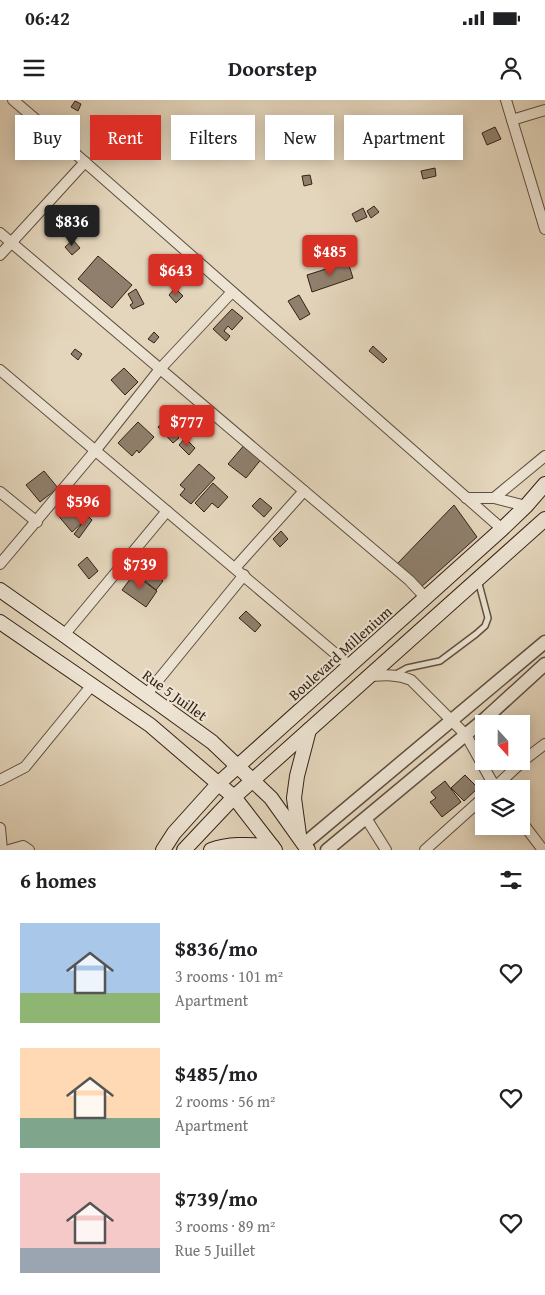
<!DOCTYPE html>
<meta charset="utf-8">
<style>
body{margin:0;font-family:"Gentium Book Plus",serif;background:#f6f6f6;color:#202124;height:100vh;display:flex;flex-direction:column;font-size:19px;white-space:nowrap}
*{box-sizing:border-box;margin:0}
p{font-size:16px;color:#757577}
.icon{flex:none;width:28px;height:28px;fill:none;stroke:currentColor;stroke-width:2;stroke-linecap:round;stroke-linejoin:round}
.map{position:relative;height:750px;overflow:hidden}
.drawer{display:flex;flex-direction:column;background:#fff;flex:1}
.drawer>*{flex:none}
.top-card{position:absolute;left:15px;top:15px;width:515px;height:45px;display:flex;gap:10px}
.needle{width:32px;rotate:159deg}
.tools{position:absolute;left:475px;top:615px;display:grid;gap:10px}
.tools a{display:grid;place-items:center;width:55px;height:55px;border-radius:0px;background:#fff;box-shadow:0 2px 12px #0003;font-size:25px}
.price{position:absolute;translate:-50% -42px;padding:0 11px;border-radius:5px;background:#d93025;color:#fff;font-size:16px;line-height:32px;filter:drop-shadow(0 1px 2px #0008)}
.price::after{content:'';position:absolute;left:50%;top:30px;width:15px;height:11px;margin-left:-8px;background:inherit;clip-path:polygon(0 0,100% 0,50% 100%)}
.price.active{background:#222;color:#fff}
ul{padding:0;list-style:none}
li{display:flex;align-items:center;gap:15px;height:125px;padding:0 20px}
li span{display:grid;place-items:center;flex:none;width:140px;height:100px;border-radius:0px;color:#555}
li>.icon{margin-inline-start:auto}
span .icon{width:60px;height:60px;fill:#fffc;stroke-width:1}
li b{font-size:21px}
h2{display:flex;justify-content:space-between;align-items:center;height:60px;padding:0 20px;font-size:21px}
.pill{padding:0 18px;border-radius:0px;background:#fff;box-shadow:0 2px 12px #0003;font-size:18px;line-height:45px}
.pill.active{background:#d93025;color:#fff}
.status{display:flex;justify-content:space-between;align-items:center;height:35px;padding:0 25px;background:#fff;direction:ltr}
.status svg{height:14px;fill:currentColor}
header{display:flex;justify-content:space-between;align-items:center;height:65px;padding:0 20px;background:#fff;font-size:22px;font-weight:700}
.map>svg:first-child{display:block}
.building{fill:#8f7f6c;stroke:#332116}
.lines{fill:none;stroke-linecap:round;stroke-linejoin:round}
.service-casing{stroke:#5f4e40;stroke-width:8}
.minor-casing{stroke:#5f4e40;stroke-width:12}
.tertiary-casing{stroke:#5f4e40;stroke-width:15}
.secondary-casing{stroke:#332116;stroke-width:16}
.service{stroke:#ede4d3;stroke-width:5}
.minor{stroke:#ede4d3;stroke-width:10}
.tertiary{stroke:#ede4d3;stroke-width:12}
.secondary{stroke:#ede4d3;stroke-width:14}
.labels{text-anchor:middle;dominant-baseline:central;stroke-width:4.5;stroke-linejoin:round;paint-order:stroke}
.street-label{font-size:15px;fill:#332116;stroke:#ede4d3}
</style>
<div class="status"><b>06:42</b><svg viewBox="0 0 49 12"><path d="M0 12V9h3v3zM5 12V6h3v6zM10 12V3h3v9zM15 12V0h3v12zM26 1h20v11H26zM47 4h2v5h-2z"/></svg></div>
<header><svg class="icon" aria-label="menu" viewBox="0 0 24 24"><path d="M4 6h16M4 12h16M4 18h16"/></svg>Doorstep<svg class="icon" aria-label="person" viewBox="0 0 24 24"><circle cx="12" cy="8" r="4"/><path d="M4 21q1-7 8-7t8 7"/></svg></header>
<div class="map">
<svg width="545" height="750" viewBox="0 0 545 750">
<rect width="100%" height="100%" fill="#e4d6bc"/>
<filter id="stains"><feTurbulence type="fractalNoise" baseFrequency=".004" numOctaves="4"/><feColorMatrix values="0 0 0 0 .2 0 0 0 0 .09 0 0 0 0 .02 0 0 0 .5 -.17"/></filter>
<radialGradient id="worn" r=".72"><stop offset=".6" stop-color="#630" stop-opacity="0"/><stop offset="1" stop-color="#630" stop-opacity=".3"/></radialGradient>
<!-- building -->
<g class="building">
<polygon points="75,1 81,4 78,11 71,7"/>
<polygon points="495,27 501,39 487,45 482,33"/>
<polygon points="435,68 436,76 423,79 421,71"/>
<polygon points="310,75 312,84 304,86 302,76"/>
<polygon points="374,106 379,112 371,118 367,111"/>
<polygon points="363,108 367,117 356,122 352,114"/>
<polygon points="73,140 80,148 72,155 65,147"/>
<polygon points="98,156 132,185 112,208 78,179"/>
<polygon points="348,162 353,178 312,192 307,175"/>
<polygon points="175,188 183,196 176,203 169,195"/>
<polygon points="136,189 144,204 133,209 130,205 133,203 128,194"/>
<polygon points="299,195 310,214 300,220 288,201"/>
<polygon points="232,209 243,218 232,230 228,226 224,231 230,236 226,241 213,229"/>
<polygon points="154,232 159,237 154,243 148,239"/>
<polygon points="373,246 387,259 383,263 369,251"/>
<polygon points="75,249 82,254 78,260 71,254"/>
<polygon points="124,268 138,282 125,295 111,280"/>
<polygon points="138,322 154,337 139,353 137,350 132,356 118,343"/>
<polygon points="163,322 179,338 173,343 158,327"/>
<polygon points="185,338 195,348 189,355 179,345"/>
<polygon points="246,343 263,357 246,378 228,364"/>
<polygon points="199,364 215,378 191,404 180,395 185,389 180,385"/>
<polygon points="44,371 58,388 40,402 26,385"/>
<polygon points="213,383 228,397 218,408 212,403 204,412 195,403"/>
<polygon points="260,398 272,408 264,417 252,406"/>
<polygon points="454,405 477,437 420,488 397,464"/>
<polygon points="61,409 66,414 72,409 83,422 72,432 56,413"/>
<polygon points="88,416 92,420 79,438 74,434"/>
<polygon points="281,431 288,439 280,447 273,439"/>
<polygon points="87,457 98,471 89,479 78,465"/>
<polygon points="151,471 163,481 156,490 144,480"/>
<polygon points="134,474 157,491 146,507 122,490"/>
<polygon points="246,511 261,525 255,532 239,518"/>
<polygon points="465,675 478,688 464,701 451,688"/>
<polygon points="445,681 461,702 442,717 430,702 436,698 431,692"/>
</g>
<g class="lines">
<defs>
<polyline id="service" points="396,574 407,568 440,561 476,534 485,526 488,518 478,480"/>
<g id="minor">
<polyline points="13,0 53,34 502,429"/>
<polyline points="506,0 545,129"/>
<polyline points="512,20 545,10"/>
<polyline points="0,133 409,480 425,497"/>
<polyline points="0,155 85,62"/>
<polyline points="0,270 350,566"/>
<polyline points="0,392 37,422"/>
<polyline points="466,398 494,398 526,406"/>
<polyline points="494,398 545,356"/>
<polyline points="0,464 95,351 160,269 232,192"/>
<polyline points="235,468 304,391"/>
<polyline points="64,535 167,411"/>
<path d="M370,576C385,575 397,574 411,580L466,635L496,689"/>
<polyline points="146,595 244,475"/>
<polyline points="0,680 25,667 92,585"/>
<polyline points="493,689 524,660 545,644"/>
<polyline points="366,718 386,750"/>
<polyline points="521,721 543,750"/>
<polyline points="0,728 2,750"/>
<polyline points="9,750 23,746 29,750"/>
<polyline points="425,750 484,697"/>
</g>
<g id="tertiary">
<polyline points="304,744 545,542"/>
<polyline points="327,750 487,617 545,564"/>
</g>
<g id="secondary">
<polyline points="0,490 64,535 212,642 271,698 308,750"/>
<polyline points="0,522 150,625 234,697 275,750"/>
<polyline points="299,735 294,698 297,676 309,630"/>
<polyline points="163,750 174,733 219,683 502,429 526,406 545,384"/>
<polyline points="184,750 234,697 545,419"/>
<path d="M211,750C231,743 251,745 272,746"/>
</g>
</defs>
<!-- service casing -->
<use href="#service" class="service-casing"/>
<!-- minor casing -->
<use href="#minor" class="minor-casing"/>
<!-- tertiary casing -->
<use href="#tertiary" class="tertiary-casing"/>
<!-- secondary casing -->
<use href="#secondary" class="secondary-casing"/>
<!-- service -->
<use href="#service" class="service"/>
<!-- minor -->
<use href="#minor" class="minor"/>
<!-- tertiary -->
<use href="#tertiary" class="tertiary"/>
<!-- secondary -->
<use href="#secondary" class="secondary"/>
</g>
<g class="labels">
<!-- street labels -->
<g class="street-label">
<text transform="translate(340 553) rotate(-42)">Boulevard Millenium</text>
<text transform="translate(175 595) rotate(36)">Rue 5 Juillet</text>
</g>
</g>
<rect width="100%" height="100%" filter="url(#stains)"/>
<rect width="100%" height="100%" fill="url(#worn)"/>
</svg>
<div class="tools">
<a><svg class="needle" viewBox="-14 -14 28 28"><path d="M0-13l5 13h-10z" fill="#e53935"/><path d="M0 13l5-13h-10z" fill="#757577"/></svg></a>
<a><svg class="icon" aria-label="layers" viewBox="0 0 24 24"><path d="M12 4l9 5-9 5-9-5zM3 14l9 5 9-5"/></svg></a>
</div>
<b class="price active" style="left:72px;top:147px">$836</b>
<b class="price" style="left:330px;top:177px">$485</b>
<b class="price" style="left:176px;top:196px">$643</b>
<b class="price" style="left:187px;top:347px">$777</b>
<b class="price" style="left:83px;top:427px">$596</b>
<b class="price" style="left:140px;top:490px">$739</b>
<div class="top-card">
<a class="pill">Buy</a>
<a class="pill active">Rent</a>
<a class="pill">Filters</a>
<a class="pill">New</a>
<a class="pill">Apartment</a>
</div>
</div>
<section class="drawer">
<h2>6 homes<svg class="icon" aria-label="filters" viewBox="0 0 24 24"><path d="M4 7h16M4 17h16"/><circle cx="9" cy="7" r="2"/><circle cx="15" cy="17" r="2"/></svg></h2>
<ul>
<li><span style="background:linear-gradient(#a9c7e8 70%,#8fb573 0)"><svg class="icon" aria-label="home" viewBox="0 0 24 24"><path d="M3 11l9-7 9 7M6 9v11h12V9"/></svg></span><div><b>$836/mo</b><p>3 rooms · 101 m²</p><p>Apartment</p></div><svg class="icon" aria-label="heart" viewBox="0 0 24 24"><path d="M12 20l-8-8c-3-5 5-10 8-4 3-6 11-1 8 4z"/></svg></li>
<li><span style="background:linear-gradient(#ffd9b3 70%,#7fa58c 0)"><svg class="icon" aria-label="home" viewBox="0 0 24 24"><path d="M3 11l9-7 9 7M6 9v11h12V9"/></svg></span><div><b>$485/mo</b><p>2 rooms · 56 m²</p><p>Apartment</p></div><svg class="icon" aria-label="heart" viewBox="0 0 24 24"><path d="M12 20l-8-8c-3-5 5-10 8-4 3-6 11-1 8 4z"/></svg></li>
<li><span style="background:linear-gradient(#f6c9c9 75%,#9aa5b1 0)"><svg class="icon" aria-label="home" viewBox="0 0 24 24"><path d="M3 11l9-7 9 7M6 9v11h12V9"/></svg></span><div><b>$739/mo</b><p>3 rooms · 89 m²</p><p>Rue 5 Juillet</p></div><svg class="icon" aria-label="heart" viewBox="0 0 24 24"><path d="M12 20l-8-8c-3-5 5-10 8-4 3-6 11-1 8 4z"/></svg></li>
</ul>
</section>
